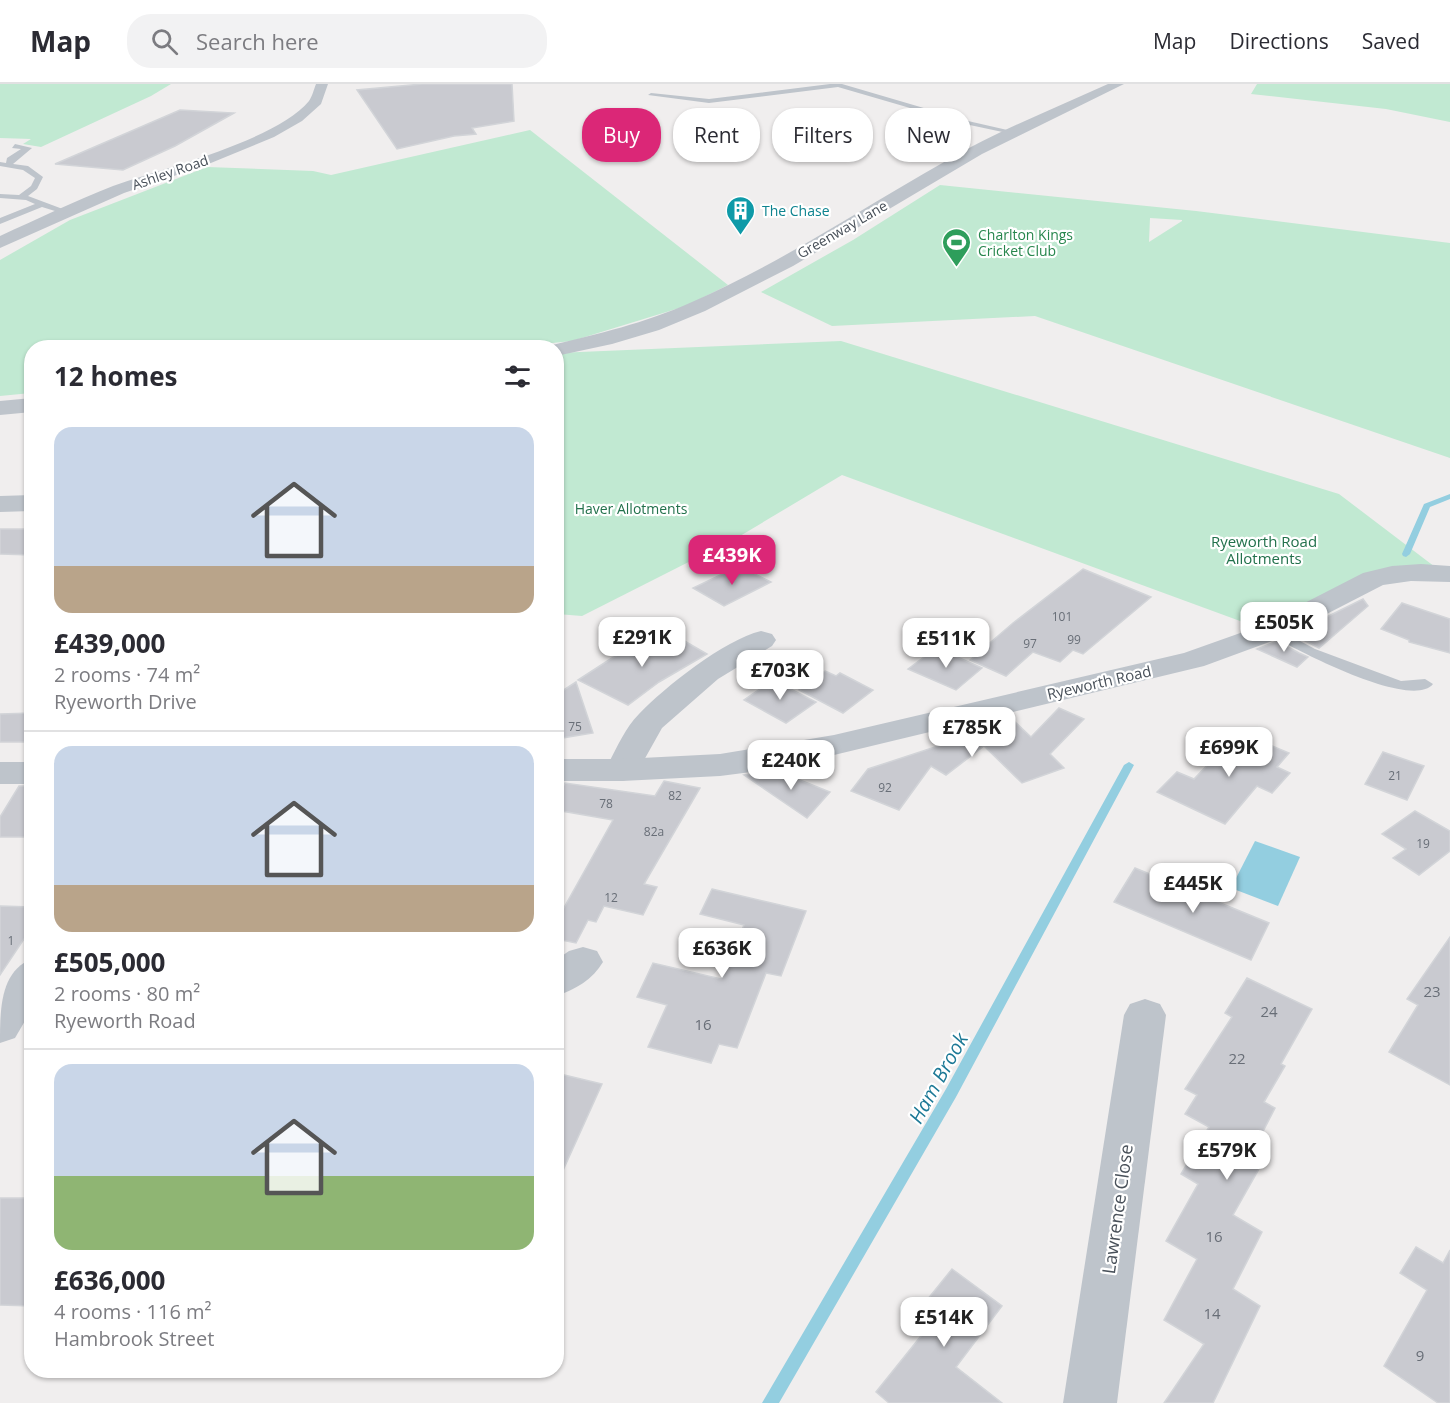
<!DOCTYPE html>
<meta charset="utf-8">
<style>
body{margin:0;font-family:"Open Sans",sans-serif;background:#f2f2f3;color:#2b2b33;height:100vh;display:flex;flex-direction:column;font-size:22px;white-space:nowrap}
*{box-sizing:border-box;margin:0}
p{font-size:20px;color:#7c7c81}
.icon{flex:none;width:33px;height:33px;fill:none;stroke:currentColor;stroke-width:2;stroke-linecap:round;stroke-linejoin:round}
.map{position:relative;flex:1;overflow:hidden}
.details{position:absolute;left:24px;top:256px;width:540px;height:1038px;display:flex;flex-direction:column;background:#fff;border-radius:24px;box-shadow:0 2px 4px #0004}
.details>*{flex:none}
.banner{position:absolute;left:582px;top:24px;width:570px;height:54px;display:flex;gap:12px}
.price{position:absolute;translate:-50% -51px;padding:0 14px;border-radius:12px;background:#fff;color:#222;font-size:20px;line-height:39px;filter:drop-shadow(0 2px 3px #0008)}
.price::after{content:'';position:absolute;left:50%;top:36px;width:18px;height:14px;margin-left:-9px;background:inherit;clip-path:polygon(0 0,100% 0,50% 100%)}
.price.current{background:#db2777;color:#fff}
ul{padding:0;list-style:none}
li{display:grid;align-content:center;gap:12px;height:318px;padding:0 30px}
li+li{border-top:2px solid #e1e1e2}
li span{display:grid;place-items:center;height:186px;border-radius:18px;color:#555}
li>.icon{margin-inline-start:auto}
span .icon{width:108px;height:108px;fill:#fffc;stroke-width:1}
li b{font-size:26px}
h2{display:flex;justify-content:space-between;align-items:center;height:72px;padding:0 30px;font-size:26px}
.chip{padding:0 21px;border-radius:24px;background:#fff;box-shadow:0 2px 4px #0004;font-size:21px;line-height:54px}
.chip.current{background:#db2777;color:#fff}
header{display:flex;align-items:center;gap:36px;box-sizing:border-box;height:84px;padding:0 30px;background:#fff;border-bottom:2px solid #e1e1e2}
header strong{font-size:28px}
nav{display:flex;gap:33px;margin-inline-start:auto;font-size:21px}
.search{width:420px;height:54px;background:#f2f2f3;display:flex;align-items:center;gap:15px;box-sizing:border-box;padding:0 21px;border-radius:24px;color:#7c7c81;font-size:22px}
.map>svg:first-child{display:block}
.green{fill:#c1e9d2;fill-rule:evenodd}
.water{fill:#93cee0}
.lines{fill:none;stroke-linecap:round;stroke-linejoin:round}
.stream{fill:#93cee0;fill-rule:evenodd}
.building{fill:#c9cad0;stroke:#d2d4d8;stroke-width:1.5}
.service{fill:#bec4cb;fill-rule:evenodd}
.minor{fill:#bec4cb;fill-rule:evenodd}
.tertiary{fill:#bec4cb;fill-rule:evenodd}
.labels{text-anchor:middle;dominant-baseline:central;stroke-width:4.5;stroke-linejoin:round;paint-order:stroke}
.number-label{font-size:12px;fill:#686e77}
.far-street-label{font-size:14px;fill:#485059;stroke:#fff}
.far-culture-label{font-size:14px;fill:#0d838f;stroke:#fff;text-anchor:start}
.far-leisure-label{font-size:14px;fill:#27864d;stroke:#fff;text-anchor:start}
.far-park-label{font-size:14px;fill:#22714c;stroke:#fff}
.park-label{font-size:15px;fill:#22714c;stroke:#fff}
.street-label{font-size:15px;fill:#485059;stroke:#fff}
.near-number-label{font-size:15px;fill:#686e77}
.near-street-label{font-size:18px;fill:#485059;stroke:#fff}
.near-water-label{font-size:20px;font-style:italic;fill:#1d7996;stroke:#fff}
</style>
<header>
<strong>Map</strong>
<div class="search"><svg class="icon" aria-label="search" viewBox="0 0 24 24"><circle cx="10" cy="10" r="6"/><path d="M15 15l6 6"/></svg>Search here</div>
<nav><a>Map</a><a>Directions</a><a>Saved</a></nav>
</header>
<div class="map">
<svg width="1450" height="1319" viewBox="0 0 1450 1319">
<rect width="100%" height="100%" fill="#f0eeee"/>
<!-- green -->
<g class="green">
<polygon points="0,0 171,0 151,12 41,63 23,60 31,55 0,54"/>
<polygon points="1257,0 1450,0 1450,38 1386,25 1251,10"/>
<polygon points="530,46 728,201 686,222 572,257 502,264 32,264 31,309 0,312 0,176 70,136 207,83 313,87 331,91"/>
<path d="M940,101L1196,127L1450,159V374L1035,232L832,242L761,208L853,156ZM1150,134L1182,136V137L1149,158Z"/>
<polygon points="841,257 1339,410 1443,489 1404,488 1270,548 842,391 740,452 582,532 557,530 556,269"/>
</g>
<!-- water -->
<polygon class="water" points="1255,757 1300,773 1278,822 1231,804"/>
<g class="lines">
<!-- stream -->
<g class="stream">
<polygon points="1450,410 1450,415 1430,423 1410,470 1406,473 1403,472 1402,470 1424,420"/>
<polygon points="1129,678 1134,681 956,1013 779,1319 762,1319 946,1005 1124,681"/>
</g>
</g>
<!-- building -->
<g class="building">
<polygon points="422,0 512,0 514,37 472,44 476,50 454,52 397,65 357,6"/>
<polygon points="180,26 234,29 175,62 123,86 55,80"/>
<polygon points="0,445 32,445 32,471 0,470"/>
<polygon points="739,482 771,498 724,522 693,504"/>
<polygon points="1083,485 1151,513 1083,570 1073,566 1060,578 1033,568 1006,592 970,576 1013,539"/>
<polygon points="1363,515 1368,522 1319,564 1292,550"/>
<polygon points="1402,519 1450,535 1450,569 1409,558 1409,556 1381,545"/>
<polygon points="660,549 676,559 681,555 707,570 659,598 628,621 578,596 612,574"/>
<polygon points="1277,557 1299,569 1308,573 1297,583 1257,565"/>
<polygon points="932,567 943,571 946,568 982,584 956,606 908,585"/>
<polygon points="825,587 836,592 840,589 873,606 843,629 799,606"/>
<polygon points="773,596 816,618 786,639 744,616"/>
<polygon points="576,598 593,649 556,655 556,611"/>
<polygon points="1059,624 1084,635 1050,670 1064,684 1022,699 984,662 946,691 931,682 899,726 851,707 868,685 1014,637 1031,653"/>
<polygon points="32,629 32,658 0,658 0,630"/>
<polygon points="1239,648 1289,669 1277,683 1290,689 1272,709 1257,702 1225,740 1157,708 1177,688 1194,695"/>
<polygon points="1383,668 1424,682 1407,716 1365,700"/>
<polygon points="775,686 830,708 807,734 744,691"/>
<polygon points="664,697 700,704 644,800 657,803 643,831 604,822 596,838 588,836 576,859 556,855 556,838 613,736 556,726 556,717 565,699 655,712"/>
<polygon points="19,702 32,702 32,753 0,753 0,733"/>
<polygon points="1415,727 1450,747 1450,767 1419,791 1393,774 1406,765 1382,750"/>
<polygon points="1135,784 1269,839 1251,876 1114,818"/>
<polygon points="712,805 806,827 781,892 766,889 737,964 719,960 711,979 648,963 667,921 637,913 653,879 721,895 744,841 700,830"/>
<polygon points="0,822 32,823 32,843 0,891"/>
<polygon points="1450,853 1450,1001 1389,968 1418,921 1407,915"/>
<polygon points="1247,894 1312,925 1281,980 1285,982 1264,1018 1275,1024 1252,1069 1264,1076 1233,1131 1262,1148 1233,1205 1260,1222 1213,1319 1164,1319 1204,1260 1164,1236 1197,1175 1166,1157 1198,1100 1181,1090 1209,1043 1185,1030 1197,1011 1185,1005 1232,933 1225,929"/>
<polygon points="556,989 602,1000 556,1102"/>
<polygon points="0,1114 32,1114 32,1222 0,1221"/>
<polygon points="1416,1163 1443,1179 1450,1166 1450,1319 1438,1319 1384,1282 1427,1206 1400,1189"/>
<polygon points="952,1185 1002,1222 956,1283 1002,1319 889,1319 876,1308 929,1242 915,1231"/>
</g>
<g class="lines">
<!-- service -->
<g class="service">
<polygon points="830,0 842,0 968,37 1016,48 1012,50 965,40 838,3 709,19 648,11 651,9 709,15"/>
<polygon points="15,60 32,64 13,80 28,82 43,93 37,105 28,112 68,127 68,131 42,123 0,140 0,134 35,120 26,116 0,114 0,110 19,111 31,102 35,94 23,86 0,82 0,78 6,79 7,74 21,65 12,64"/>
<path d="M1272,542L1315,565L1401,597L1425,595L1433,600C1411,627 1292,564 1267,549L1265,546Z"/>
</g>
<!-- minor -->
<g class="minor">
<path d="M316,0H328L321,20L302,37L274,53L206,81L124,109L0,164V152C37,135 75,117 113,102C163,84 276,57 309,17C312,13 314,5 316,0Z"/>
<polygon points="32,411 32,427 0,428 0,412"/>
<path d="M761,547L772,550L776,556L772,562L718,595L662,644L634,694L622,697L610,694L605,686C615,668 624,645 639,630C665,603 724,556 761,547Z"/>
<path d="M583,863L597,867L603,878C593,895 575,906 556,912V876L569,867Z"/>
<path d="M32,875V925L15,954L0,959C0,926 0,887 32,875Z"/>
<polygon points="1145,915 1160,920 1166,931 1117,1319 1063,1319 1124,931 1130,920"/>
</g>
<!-- tertiary -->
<g class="tertiary">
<path d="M1108,0H1124L982,70L793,182L705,227L659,246L612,260L556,272V264H547L549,262C600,249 643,240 692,218C790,175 877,114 971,63C1015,40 1062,21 1108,0Z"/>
<polygon points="32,314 32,328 0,331 0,317"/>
<polygon points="1421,480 1450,482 1450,498 1411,497 1383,501 1280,554 1204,582 834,671 759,687 720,692 622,697 556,697 556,675 622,675 720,670 834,651 1184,569 1260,542 1363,489 1392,482"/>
<rect x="0" y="678" width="32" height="22"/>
</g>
</g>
<!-- icons -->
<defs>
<symbol id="building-pin" viewBox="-11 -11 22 30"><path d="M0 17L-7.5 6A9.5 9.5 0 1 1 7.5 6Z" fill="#0f9aa8" stroke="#fff"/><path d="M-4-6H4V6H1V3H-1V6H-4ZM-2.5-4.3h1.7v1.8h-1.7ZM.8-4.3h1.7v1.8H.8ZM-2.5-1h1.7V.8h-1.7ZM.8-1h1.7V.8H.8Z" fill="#fff"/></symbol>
<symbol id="stadium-pin" viewBox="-11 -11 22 30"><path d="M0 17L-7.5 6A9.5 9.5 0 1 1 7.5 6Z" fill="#2e9e5b" stroke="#fff"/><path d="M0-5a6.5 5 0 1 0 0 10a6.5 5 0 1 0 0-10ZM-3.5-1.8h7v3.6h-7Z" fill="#fff"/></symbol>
</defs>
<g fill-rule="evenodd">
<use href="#building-pin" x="724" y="110" width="33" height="45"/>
<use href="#stadium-pin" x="940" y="142" width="33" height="45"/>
</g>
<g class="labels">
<!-- number labels -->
<g class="number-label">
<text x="1062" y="532">101</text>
<text x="1074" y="555">99</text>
<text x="1030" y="559">97</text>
<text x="575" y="642">75</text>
<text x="1395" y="691">21</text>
<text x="885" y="703">92</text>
<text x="675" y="711">82</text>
<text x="606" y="719">78</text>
<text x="654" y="747">82a</text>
<text x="1423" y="759">19</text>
<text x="611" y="813">12</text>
<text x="11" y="856">1</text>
</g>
<!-- far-street labels -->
<g class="far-street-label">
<text transform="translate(170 88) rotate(-19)">Ashley Road</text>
<text transform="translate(842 145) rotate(-30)">Greenway Lane</text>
</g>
<!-- far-culture labels -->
<g class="far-culture-label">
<text x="762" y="126">The Chase</text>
</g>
<!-- far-leisure labels -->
<g class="far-leisure-label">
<text x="978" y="150">Charlton Kings<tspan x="978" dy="16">Cricket Club</tspan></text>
</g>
<!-- far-park labels -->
<g class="far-park-label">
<text x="631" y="424">Haver Allotments</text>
</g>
<!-- park labels -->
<g class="park-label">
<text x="1264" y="457">Ryeworth Road<tspan x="1264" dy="17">Allotments</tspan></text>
</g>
<!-- street labels -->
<g class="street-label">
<text transform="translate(1099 598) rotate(-13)">Ryeworth Road</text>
</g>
<!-- near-number labels -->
<g class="near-number-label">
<text x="1432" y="907">23</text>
<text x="1269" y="927">24</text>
<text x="703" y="940">16</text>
<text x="1237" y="974">22</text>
<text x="1214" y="1152">16</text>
<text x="1212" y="1229">14</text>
<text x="1420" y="1271">9</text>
</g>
<!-- near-street labels -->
<g class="near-street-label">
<text transform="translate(1117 1125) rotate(-82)">Lawrence Close</text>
</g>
<!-- near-water labels -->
<g class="near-water-label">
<text transform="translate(938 994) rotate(-61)">Ham Brook</text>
</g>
</g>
</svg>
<b class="price current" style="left:732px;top:502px">£439K</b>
<b class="price" style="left:1284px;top:569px">£505K</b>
<b class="price" style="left:642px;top:584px">£291K</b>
<b class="price" style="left:946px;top:585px">£511K</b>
<b class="price" style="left:780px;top:617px">£703K</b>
<b class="price" style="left:972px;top:674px">£785K</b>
<b class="price" style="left:1229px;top:694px">£699K</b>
<b class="price" style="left:791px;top:707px">£240K</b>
<b class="price" style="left:1193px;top:830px">£445K</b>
<b class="price" style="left:722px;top:895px">£636K</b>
<b class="price" style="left:1227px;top:1097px">£579K</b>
<b class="price" style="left:944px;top:1264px">£514K</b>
<div class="banner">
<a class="chip current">Buy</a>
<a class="chip">Rent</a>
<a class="chip">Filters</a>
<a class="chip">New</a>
</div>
<section class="details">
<h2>12 homes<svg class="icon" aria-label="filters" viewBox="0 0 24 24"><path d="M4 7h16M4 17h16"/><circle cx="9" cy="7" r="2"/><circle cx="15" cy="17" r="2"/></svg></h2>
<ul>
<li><span style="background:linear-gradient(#c9d6e8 75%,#b9a48a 0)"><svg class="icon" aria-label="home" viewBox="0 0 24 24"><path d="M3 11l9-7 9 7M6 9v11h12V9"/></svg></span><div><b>£439,000</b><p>2 rooms · 74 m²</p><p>Ryeworth Drive</p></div></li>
<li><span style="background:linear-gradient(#c9d6e8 75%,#b9a48a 0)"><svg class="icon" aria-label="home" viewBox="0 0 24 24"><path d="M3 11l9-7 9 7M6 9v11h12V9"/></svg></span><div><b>£505,000</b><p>2 rooms · 80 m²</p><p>Ryeworth Road</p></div></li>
<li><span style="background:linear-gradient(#c9d6e8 60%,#8fb573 0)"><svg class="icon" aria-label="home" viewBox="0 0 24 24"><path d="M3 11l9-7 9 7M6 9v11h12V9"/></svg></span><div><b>£636,000</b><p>4 rooms · 116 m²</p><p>Hambrook Street</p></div></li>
</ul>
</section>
</div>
